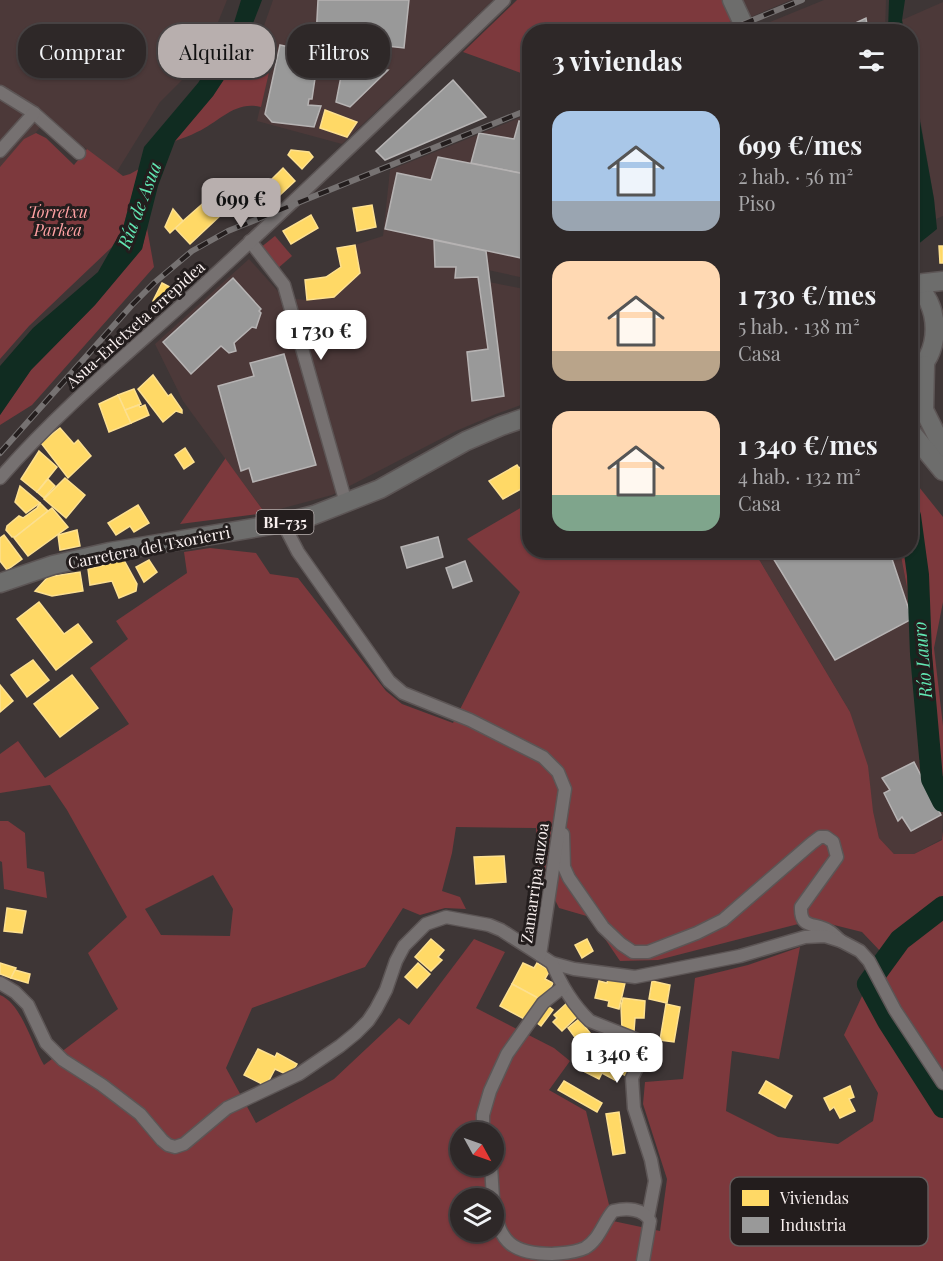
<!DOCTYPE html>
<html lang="es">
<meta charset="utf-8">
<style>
body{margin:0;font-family:"Playfair Display",serif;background:#3a3434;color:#f1f3f6;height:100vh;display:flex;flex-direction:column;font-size:22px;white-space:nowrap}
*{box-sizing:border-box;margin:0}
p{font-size:20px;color:#a7a6a8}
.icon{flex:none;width:33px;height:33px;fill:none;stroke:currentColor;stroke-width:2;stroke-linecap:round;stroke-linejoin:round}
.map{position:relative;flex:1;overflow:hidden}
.panel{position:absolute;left:522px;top:24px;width:396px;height:534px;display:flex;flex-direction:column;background:#2e2828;border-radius:24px;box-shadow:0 2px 4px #0004,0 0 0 2px #494445}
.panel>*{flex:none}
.top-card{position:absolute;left:18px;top:24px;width:414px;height:54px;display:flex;gap:12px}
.needle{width:39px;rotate:130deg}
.fabs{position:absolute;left:450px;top:1122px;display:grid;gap:12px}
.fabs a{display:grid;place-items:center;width:54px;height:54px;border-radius:50%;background:#2e2828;box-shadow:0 2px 4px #0004,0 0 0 2px #494445;font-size:30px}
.price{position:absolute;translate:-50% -51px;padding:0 14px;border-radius:12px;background:#fff;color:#222;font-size:20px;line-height:39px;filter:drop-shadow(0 2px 3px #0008)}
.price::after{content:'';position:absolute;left:50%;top:36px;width:18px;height:14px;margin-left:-9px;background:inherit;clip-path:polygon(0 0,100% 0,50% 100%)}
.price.current{background:#b8afae;color:#111}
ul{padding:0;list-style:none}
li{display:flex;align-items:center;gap:18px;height:150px;padding:0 30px}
li span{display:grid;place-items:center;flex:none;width:168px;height:120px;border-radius:18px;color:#555}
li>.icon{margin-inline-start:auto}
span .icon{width:72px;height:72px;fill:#fffc;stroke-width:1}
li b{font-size:26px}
h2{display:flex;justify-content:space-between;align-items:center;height:72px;padding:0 30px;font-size:26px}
.tag{padding:0 21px;border-radius:24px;background:#2e2828;box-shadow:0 2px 4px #0004,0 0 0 2px #494445;font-size:21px;line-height:54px}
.tag.current{background:#b8afae;color:#111}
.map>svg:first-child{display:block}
.built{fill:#4c3939}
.green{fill:#7d393d;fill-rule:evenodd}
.water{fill:#102c21}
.homes{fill:#ffd966;stroke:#fde08f;stroke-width:1.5}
.industry{fill:#999;stroke:#b6b3b3;stroke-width:1.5}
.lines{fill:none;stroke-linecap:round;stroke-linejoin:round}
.river{stroke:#102c21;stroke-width:22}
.street-casing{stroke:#5c5555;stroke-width:15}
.primary-casing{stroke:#5c5555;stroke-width:21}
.street{stroke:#767171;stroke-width:12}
.primary{stroke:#6d6d6c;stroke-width:18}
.rail-casing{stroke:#767272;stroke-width:6}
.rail{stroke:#231d1d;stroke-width:4;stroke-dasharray:11;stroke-linecap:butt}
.labels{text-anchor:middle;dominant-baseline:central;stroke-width:6;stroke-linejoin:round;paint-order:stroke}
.shield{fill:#231d1d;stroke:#b9b1b0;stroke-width:1.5}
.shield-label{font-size:15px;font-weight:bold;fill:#f9f0ef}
.park-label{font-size:16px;font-style:italic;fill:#ffa1a3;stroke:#231d1d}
.street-label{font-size:16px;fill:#f9f0ef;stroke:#231d1d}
.water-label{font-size:18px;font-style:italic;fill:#61e6b2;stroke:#231d1d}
.key{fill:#231d1d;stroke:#635c5c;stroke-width:1.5}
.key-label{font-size:16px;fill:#f9f0ef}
</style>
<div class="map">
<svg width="943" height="1261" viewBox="0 0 943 1261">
<rect width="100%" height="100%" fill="#3e3636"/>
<!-- built -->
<g class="built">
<polygon points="0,0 227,0 212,37 187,75 160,102 116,173 48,118 0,175"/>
<polygon points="273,0 493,0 342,144 257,121 275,42 259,40"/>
<polygon points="743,0 791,0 751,17"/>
<polygon points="824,0 886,0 885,31 760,32 758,27"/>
<polygon points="943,2 943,216 936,219 934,199 911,66 910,32 904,31 902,20"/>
<polygon points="529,114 529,279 488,270 489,282 529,290 529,402 496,414 456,431 332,495 265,513 183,401 155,344 249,259 284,298 307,300 334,297 360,273 355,245 383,236 390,170"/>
<polygon points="754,551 900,551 913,619 926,757 919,761 943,813 942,839 914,854 894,854 879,838 850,712"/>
</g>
<!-- green -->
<g class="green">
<polygon points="517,0 725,0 735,20 703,31 530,32 529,76 463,52"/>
<path d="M259,40L276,42L261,107C235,100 219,122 197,132C190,136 182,138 175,141L213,96L242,52Z"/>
<polygon points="36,133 46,138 74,165 87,149 123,176 130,174 139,169 123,228 112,247 29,326 0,359 0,167 24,139"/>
<polygon points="147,228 154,267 32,405 0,425 0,415 31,370 95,305 142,249"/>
<polygon points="275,236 292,256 277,269 260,248"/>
<polygon points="225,458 265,513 180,524 225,459"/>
<polygon points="911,477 943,517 943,602 934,648 943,726 943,813 919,760 926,757 913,619 900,551 910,550"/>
<path d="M529,503L530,550H653L658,556L666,551H754L850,712L868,766L873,811L879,838L894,854H914L942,840L943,831V1261H0V995C22,1004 32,1045 44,1065L118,1009L88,953L127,917L67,810L50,785L0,793V754L18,741L45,778L129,724L90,668L128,639L116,621L187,573L184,552L210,548L256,553L270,574L298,578L386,691L402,704L453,723L520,592L467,539ZM456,827L536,828L538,866L559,908L590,917L620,961L658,960L814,920L862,932L882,953L844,1035L878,1093L873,1121L838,1144L778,1137L726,1111L732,1051L779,1059L800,947L748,965L695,978L683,1079L645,1082L643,1104L667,1179L660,1231L613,1221L586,1111L549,1090L570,1061L554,1048L476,1008L505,952L474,939L409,1025L399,1018L334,1079L256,1123L226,1068L252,1008L365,967L403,908L420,915L445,908L466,909L460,897L442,891L452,853ZM213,875L233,909L230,936L161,935L145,909ZM460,1132H494V1166H460ZM460,1198H494V1232H460Z"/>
<polygon points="0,821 8,821 25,833 27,868 44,872 47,898 4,889 2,862 0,861"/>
</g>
<!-- water -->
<g class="water">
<polygon points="241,0 262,0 242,52 213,96 175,141 158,186 142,249 95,305 31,370 0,415 0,366 33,328 98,272 123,228 144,147 198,83 232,29"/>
<polygon points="889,0 905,0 902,20 904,31 888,31"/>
<polygon points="910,66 934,199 937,229 911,250 917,230 910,199"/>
</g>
<!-- homes -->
<g class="homes">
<polygon points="325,110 357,122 347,137 320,128"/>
<polygon points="291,150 309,152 313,157 302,169 288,155"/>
<polygon points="283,168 295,181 279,196 268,183"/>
<polygon points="234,187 243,196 228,212 219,203"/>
<polygon points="208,199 222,214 190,244 175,228"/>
<polygon points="372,205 376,227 357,231 353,208"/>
<polygon points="173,209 183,221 170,233 165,227"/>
<polygon points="311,215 318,228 291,244 283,231"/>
<polygon points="355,245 360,273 334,297 307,300 305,280 326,277 341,267 337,248"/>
<polygon points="939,246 943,246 943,263 940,263"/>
<polygon points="162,283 170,287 162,305 153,301"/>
<polygon points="153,375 168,396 171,394 182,410 182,413 176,411 163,422 138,389"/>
<polygon points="134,389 141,404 125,410 118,395"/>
<polygon points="118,395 131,423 109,432 99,404"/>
<polygon points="139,405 140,407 145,405 149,415 131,423 125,410"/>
<polygon points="60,428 74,444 78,440 91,456 68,478 41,443"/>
<polygon points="185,448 194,462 184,469 175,455"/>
<polygon points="39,451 57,467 37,492 21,479"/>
<polygon points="526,464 530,468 530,484 503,499 489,481 517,465 519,468"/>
<polygon points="65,478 85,495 66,518 44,499"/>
<polygon points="48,479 55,486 44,498 37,492"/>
<polygon points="20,486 40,503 26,513 15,502"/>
<polygon points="40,503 48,511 15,537 12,537 6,530 7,526 19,516 23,518 37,508"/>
<polygon points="138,505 149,523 134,532 130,526 116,535 108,523"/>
<polygon points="52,508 68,527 28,556 14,538"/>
<polygon points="77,530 80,546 60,550 58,535"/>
<polygon points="4,535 22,559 7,570 0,561 0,538"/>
<polygon points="124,560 137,584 136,591 119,598 112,581 90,585 88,569"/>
<polygon points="149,560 157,572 144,582 136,567"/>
<polygon points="80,572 83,591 52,596 35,591 48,577"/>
<polygon points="39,602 64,634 78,624 92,642 56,670 17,619"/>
<polygon points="33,660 49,680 27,697 11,675"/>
<polygon points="72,675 98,708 60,737 34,704"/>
<polygon points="0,685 13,701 0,712"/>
<polygon points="504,856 506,882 476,884 474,857"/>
<polygon points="7,908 26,911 22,933 4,931"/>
<polygon points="431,939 444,950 438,957 442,960 431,971 415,957"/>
<polygon points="587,939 593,951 582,958 575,945"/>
<polygon points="0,963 16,968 11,978 0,974"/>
<polygon points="418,963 430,974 417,988 405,977"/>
<polygon points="523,963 534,968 537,963 550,970 545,979 553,983 543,1001 512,984"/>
<polygon points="15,970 30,974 28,983 11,978"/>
<polygon points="608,979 625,983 619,1009 608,1006 609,1001 595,998 599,981 607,983"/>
<polygon points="652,981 670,985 667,1003 649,999"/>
<polygon points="512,984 540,999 528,1021 500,1006"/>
<polygon points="623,998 645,1001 644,1018 635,1018 634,1031 622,1029 621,1006"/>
<polygon points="568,1002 579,1015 562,1031 553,1022 557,1018 554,1015"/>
<polygon points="666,1004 680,1007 674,1042 660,1040"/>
<polygon points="548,1006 553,1010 541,1026 536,1022"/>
<polygon points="579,1019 594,1038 582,1047 568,1028"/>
<polygon points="607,1031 643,1049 628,1077 593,1058"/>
<polygon points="258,1049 275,1057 277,1053 297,1064 290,1076 275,1069 266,1086 244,1075"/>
<polygon points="593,1058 620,1073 619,1076 615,1080 602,1073 599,1079 585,1072"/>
<polygon points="564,1081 602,1103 597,1112 558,1090"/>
<polygon points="766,1081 792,1096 785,1108 759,1093"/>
<polygon points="850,1086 854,1097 849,1099 855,1111 840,1118 834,1107 830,1110 824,1098"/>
<polygon points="619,1112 625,1153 613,1155 606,1114"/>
</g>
<!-- industry -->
<g class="industry">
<polygon points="318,0 409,0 404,48 316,38"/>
<polygon points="866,18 868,32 836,32"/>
<polygon points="280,45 295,48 295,55 318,58 312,99 309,99 308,105 321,106 314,127 272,122 265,114"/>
<polygon points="343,66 388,70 350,107 336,102"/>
<polygon points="453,80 486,117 385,160 376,151"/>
<polygon points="519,121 530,124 530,175 471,163 479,133 514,139"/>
<polygon points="438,157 530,175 530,260 385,229 397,173 431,180"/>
<polygon points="434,240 486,251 504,396 472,401 467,352 488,349 478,277 455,278 456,267 435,267"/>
<polygon points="233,278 261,309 259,311 261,313 256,328 252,327 234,343 236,351 229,353 221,346 191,374 163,342"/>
<polygon points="284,354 316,465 253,482 249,468 241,471 218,386 254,376 250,363"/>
<polygon points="438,537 443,557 407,568 401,547"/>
<polygon points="786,550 889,550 912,619 835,660 773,558"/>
<polygon points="465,561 472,581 453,588 446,568"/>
<polygon points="914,762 941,815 911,831 902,817 898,821 884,793 890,790 882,778"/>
</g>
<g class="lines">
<!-- river -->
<g class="river">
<polyline points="910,516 918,575 921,654 932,779 943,801"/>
<polyline points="943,907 900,940 868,984 888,1021 943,1107"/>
</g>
<defs>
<g id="street">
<polyline points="0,92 34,113 79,153"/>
<polyline points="0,151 34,113"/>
<polyline points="250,241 284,285 346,503"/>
<path d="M0,478C60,409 130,352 197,291C301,196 402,98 504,0"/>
<path d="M563,834L564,867L569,878L603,927L621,944L633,952H648L697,933L723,920L812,843L820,837H826L833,842L837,857L801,907C800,930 815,922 829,931C833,933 837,938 841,941"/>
<polyline points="540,955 552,963 574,969 635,977 740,956 805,937 825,936 841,941 860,951 869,961 895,1010 943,1083"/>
<path d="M552,963C561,985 573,1005 590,1021L645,1043L646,1049L632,1078L634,1108L651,1160L655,1181L648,1217"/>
<polyline points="0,983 15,992 28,1005 46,1043 63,1060 102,1085 140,1114 162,1140 168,1145 175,1147 184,1144 227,1108 299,1074 340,1046 356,1033 368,1021 376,1009 386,990 396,961 404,946 426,924 446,917 489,925 501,930 540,955 565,789 558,772 543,757 470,720 403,693 389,681 298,552 283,523"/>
<polyline points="483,1132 483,1115 490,1091 507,1054 543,1003 563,987"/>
<polyline points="491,1166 493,1198"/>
<path d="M494,1204C498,1243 514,1254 552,1254C562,1253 575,1253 585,1248C599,1240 603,1223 613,1211C626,1208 644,1208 650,1221L643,1261"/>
</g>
<g id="primary">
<polyline points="732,0 747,32"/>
<path d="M910,280C943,302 943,356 910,377"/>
<polyline points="916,284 943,281"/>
<polyline points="925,365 924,410 943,448"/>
<polyline points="910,431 943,471"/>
<polyline points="0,583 53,565 110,552 283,523 314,515 380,489 466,441 501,426 530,416"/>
</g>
</defs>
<!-- street casing -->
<use href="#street" class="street-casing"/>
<!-- primary casing -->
<use href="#primary" class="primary-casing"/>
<!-- street -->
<use href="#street" class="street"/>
<!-- primary -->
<use href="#primary" class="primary"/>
<defs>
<g id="rail">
<polyline points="723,32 802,0"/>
<polyline points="0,453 132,305 154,283 192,251 228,231 530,109"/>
</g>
</defs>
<!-- rail casing -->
<use href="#rail" class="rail-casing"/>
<!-- rail -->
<use href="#rail" class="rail"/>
</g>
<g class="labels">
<!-- shield labels -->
<rect class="shield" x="256.5" y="510" width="57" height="24" rx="4.5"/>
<g class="shield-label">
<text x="285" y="522">BI-735</text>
</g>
<!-- park labels -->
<g class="park-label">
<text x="58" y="211">Torretxu<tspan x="58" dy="18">Parkea</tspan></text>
</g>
<!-- street labels -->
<g class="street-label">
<text transform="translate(135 324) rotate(-42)">Asua-Erletxeta errepidea</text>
<text transform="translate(149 547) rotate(-11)">Carretera del Txorierri</text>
<text transform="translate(534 883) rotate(-82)">Zamarripa auzoa</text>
</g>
<!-- water labels -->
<g class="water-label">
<text transform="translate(139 205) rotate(-69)">Ría de Asua</text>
<text transform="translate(922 660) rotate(-95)">Río Lauro</text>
</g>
</g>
<!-- legend -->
<rect x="730" y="1177" width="198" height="69" rx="9" class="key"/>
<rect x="742" y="1190" width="27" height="16" fill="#ffd966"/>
<rect x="742" y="1217" width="27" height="16" fill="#999"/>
<g class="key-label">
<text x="780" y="1204">Viviendas</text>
<text x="780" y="1231">Industria</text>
</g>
</svg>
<div class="fabs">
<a><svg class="needle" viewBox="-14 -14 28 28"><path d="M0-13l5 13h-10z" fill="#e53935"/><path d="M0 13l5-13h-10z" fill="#a7a6a8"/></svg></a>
<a><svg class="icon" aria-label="layers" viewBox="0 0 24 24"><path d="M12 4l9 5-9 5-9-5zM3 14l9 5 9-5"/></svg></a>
</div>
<b class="price current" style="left:241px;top:229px">699 €</b>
<b class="price" style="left:321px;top:361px">1 730 €</b>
<b class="price" style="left:617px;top:1084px">1 340 €</b>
<div class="top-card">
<a class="tag">Comprar</a>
<a class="tag current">Alquilar</a>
<a class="tag">Filtros</a>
</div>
<section class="panel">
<h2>3 viviendas<svg class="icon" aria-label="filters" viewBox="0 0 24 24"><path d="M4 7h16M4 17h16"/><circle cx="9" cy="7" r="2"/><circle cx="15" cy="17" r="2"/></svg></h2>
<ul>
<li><span style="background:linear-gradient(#a9c7e8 75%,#9aa5b1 0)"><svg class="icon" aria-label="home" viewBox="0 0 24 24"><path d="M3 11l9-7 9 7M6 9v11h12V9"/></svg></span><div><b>699 €/mes</b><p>2 hab. · 56 m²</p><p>Piso</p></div></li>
<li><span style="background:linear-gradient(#ffd9b3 75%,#b9a48a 0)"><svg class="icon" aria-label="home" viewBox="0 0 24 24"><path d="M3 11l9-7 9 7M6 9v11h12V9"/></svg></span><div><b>1 730 €/mes</b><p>5 hab. · 138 m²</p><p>Casa</p></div></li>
<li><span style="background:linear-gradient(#ffd9b3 70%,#7fa58c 0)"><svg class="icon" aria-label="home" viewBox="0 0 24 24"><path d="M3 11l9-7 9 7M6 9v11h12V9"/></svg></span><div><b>1 340 €/mes</b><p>4 hab. · 132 m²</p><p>Casa</p></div></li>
</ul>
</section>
</div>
